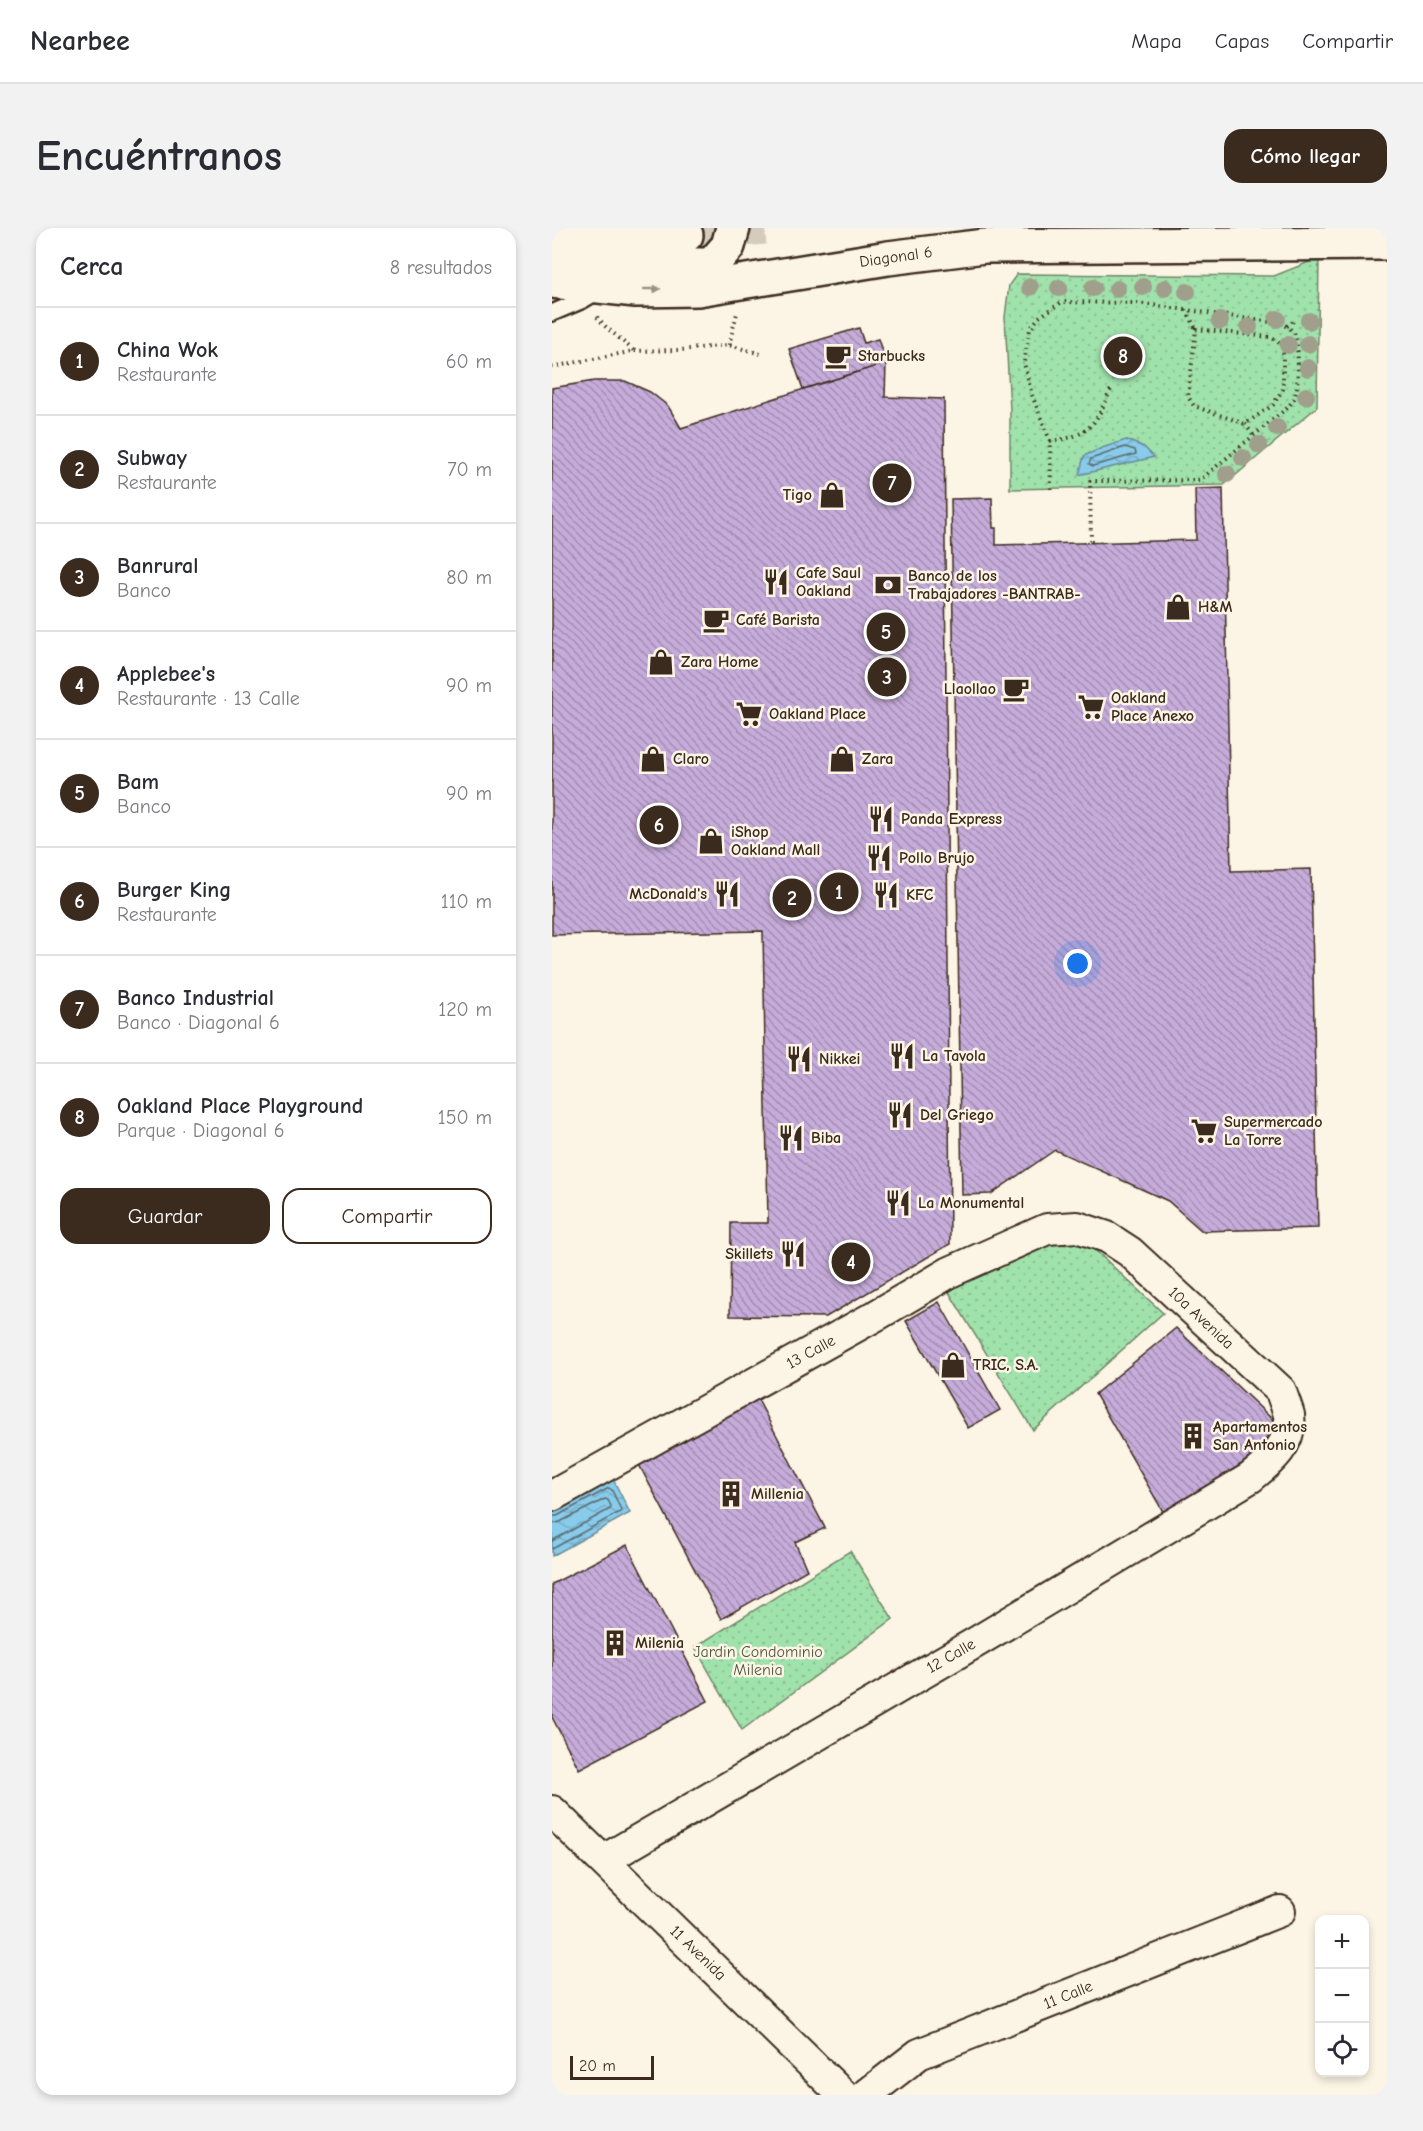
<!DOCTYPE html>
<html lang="es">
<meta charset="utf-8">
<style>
:root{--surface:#fff;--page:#f2f2f3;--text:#2b2b33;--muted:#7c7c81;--line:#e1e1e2;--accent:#3b2a1e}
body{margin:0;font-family:"Comic Neue",sans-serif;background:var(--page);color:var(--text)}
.controls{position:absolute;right:18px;bottom:18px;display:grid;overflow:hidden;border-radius:12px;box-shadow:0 3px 9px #0003}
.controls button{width:54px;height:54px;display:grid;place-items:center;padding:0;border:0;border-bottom:2px solid var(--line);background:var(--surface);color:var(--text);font:30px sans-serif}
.scale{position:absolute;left:18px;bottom:15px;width:84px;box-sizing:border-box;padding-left:6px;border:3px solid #3b2a1e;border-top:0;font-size:16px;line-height:21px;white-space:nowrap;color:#3b2a1e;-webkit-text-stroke:4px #fcf5e5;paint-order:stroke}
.you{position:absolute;left:526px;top:736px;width:21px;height:21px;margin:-15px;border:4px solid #fff;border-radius:50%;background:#1a73e8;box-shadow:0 0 0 9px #1a73e833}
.badge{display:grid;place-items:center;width:39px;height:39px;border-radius:50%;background:var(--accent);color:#fff;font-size:20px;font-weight:700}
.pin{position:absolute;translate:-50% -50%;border:3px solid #fff;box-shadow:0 2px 6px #0006}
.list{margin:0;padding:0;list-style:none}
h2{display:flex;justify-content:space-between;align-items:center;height:78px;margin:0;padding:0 24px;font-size:26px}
h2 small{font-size:20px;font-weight:400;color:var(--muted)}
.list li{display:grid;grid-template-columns:39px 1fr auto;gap:18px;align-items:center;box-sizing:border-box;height:108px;padding:0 24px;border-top:2px solid var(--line)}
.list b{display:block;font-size:22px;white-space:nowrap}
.list p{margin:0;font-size:20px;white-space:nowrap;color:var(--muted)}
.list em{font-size:20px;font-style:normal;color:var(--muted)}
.actions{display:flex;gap:12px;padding:18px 24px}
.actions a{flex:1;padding:14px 0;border:2px solid var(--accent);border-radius:18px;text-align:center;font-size:21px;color:var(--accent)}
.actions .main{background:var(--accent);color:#fff}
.icon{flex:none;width:33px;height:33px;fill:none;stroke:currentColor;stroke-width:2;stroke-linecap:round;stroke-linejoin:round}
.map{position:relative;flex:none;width:835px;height:1867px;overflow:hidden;border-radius:18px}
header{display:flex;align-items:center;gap:36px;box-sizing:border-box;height:84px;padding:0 30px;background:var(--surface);border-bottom:2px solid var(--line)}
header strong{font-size:28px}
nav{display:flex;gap:33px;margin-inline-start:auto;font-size:21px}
.intro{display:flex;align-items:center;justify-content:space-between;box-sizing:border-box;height:144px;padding:0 36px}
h1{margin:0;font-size:42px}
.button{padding:15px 27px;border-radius:18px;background:var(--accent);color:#fff;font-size:21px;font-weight:700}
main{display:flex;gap:36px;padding:0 36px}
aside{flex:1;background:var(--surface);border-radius:18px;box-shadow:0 3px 9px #0003}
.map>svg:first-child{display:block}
.grass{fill:url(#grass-dots);stroke:#6e8665;stroke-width:1.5}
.water{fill:url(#water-waves);stroke:#698b98;stroke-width:1.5}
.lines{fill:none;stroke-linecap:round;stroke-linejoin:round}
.shore{stroke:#5a6a70;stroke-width:1.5}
.building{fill:url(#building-back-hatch);stroke:#3b2a1e;stroke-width:1.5}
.secondary-tunnel{stroke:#d5ccbd;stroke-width:33;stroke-dasharray:33 16;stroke-linecap:butt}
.lane-casing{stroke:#3b2a1e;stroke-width:20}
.street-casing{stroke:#3b2a1e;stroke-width:34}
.secondary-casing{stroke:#3b2a1e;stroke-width:38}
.path{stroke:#3b2a1e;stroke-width:4;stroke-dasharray:1.5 4.5;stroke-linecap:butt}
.lane{stroke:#fcf5e5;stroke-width:15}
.street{stroke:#fcf5e5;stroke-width:30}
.secondary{stroke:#fcf5e5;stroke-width:33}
.tree{fill:#a09f8b}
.oneway{fill:#9c9082}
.labels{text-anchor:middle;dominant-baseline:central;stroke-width:5;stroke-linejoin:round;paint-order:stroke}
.street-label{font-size:16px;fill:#3b2a1e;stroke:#fcf5e5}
.poi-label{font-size:16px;font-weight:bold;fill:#3b2a1e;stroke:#fcf5e5;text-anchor:start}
.park-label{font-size:16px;fill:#545842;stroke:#fcf5e5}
</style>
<header>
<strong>Nearbee</strong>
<nav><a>Mapa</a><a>Capas</a><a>Compartir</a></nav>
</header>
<div class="intro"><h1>Encuéntranos</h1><a class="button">Cómo llegar</a></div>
<main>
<aside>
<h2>Cerca<small>8 resultados</small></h2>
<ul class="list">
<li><span class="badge">1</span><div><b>China Wok</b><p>Restaurante</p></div><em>60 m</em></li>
<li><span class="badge">2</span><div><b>Subway</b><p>Restaurante</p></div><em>70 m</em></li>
<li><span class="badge">3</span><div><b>Banrural</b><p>Banco</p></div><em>80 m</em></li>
<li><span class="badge">4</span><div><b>Applebee's</b><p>Restaurante · 13 Calle</p></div><em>90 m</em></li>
<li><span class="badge">5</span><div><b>Bam</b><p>Banco</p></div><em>90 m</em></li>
<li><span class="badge">6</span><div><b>Burger King</b><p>Restaurante</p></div><em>110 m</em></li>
<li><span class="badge">7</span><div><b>Banco Industrial</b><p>Banco · Diagonal 6</p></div><em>120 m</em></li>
<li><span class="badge">8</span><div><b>Oakland Place Playground</b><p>Parque · Diagonal 6</p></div><em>150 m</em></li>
</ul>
<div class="actions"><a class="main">Guardar</a><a>Compartir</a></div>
</aside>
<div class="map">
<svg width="835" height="1867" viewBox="0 0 835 1867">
<defs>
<pattern id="grass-dots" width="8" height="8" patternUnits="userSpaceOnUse" patternTransform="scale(1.5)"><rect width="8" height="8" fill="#a0e2ac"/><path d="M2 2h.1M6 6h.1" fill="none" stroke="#8bc294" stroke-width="1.8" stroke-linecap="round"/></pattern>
<pattern id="water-waves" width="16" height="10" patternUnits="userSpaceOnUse" patternTransform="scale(1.5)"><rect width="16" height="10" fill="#88cbea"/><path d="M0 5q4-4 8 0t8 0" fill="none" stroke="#76aec8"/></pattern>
<pattern id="building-back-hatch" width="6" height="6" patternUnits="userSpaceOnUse" patternTransform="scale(1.5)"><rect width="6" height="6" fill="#c6acda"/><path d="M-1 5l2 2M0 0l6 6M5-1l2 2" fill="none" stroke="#a28cb0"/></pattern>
</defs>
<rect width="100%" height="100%" fill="#fcf5e5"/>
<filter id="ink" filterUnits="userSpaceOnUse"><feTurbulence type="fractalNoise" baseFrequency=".0167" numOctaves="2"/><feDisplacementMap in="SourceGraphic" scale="12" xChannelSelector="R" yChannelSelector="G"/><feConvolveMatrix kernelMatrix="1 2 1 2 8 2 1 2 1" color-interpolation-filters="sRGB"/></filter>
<g filter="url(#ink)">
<!-- grass -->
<path class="grass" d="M767,30L765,179L672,257L458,261V182L453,89L457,57L465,46L722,48Z
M495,1006L542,1021L611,1085L481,1202L389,1051Z
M298,1323L341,1391L190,1502L143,1419Z"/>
<!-- water -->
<path class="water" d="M574,212L592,219L602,229L527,247L532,228L550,220Z
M61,1251L78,1285L0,1328V1283Z"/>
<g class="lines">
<!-- shore -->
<path class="shore" d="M573,219L583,222L584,226L541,238L537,236L539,231Z
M0,1288H5L57,1260L60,1262L69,1282L68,1284L0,1321
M0,1296L8,1294L53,1271L56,1272L59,1278L58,1281L0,1313"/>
</g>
<!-- building -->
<path class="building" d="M307,100L312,115L326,111L334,135L251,161L237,121Z
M334,135L333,169L392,171L398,1016L274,1089L178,1088L179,995H216L211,703L0,707V160L42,153H73L98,164L116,178L129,200Z
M671,260L679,643L759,641L766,1000L650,1003L616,973L503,922L439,966L410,967L399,271L440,270L441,300H444V317L644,312L643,261Z
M387,1074L448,1182L416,1200L354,1093Z
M624,1100L722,1193L709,1223L613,1287L543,1166Z
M204,1168L273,1300L243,1314L255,1342L169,1391L84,1231Z
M75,1317L156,1473L27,1541L0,1489V1356Z"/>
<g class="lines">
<!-- secondary-tunnel -->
<path class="secondary-tunnel" d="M134,7L213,0"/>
<!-- lane casing -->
<g class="lane-casing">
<path id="lane" d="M0,85L31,72L46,63"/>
</g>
<!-- street casing -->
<g class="street-casing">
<path id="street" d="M0,1268L325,1087L398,1044L495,1001L525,999L555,1009L578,1024L729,1163C731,1171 735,1179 737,1187C741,1216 718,1234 698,1250L426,1413L52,1632
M0,1583L291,1867
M314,1867L367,1826L728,1683"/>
</g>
<!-- secondary casing -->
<g class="secondary-casing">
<path id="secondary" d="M0,4L97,8L134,7
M0,30L114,37H156L163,33L176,18L181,0
M0,53L84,62L146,61L336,30L433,18L835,15"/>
</g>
<!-- path -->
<path class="path" d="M634,82L644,101
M45,89L54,99L82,123
M735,98L740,95L742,90
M644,101L718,109C725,113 729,115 731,123V161L721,177L693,196L642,178L636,169Z
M177,117L185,85
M0,139L82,123L129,122L177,117L209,126
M693,196L702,208
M498,213C538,209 544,195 559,161
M499,261L498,213L480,167L472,135L478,101L487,89L510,74L585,75L726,95C732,97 737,99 742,105C747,113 747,158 743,168C742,172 738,176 735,180L648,252L538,253L539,314"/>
<!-- lane -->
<use href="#lane" class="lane"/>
<!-- street -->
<use href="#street" class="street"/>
<!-- secondary -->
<use href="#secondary" class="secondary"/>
</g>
<!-- trees -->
<g class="tree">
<circle cx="478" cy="59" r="9"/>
<circle cx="591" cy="59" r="9"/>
<circle cx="507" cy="60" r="9"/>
<circle cx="541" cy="60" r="9"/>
<circle cx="613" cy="60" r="9"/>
<circle cx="565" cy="61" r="9"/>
<circle cx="635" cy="64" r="9"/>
<circle cx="725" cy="91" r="9"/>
<circle cx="668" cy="93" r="9"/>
<circle cx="757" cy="93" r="9"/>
<circle cx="697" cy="99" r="9"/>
<circle cx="756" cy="116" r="9"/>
<circle cx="736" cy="117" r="9"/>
<circle cx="756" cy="140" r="9"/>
<circle cx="754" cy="168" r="9"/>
<circle cx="725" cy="200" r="9"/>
<circle cx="707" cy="217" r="9"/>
<circle cx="691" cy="230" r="9"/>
<circle cx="675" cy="246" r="9"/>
</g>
<!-- one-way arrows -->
<defs><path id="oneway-solid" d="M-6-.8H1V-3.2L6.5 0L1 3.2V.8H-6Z" transform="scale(1.5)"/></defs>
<use class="oneway" href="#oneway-solid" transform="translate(100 61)"/>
</g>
<!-- icons -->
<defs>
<g id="cafe-bare" transform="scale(2.07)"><path d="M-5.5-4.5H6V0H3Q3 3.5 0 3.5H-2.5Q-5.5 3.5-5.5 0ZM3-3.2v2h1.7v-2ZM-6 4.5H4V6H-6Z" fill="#3b2a1e" stroke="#fcf5e5" stroke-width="2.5" paint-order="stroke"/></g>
<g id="shop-bare" transform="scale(2.07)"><path d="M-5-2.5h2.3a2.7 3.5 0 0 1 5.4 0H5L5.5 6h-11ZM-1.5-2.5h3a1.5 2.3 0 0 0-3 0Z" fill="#3b2a1e" stroke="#fcf5e5" stroke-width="2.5" paint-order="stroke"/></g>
<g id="restaurant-bare" transform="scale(2.07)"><path d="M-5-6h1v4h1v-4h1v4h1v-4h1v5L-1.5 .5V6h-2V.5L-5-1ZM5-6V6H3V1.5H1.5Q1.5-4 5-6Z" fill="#3b2a1e" stroke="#fcf5e5" stroke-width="2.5" paint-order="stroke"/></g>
<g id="bank-bare" transform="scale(2.07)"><path d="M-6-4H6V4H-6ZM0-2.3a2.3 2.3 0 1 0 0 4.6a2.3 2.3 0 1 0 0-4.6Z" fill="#3b2a1e" stroke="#fcf5e5" stroke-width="2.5" paint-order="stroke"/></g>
<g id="supermarket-bare" transform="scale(2.07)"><path d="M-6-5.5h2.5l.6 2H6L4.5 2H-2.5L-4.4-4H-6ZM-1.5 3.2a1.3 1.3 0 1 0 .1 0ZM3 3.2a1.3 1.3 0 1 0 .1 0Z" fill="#3b2a1e" stroke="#fcf5e5" stroke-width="2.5" paint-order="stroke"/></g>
<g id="building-bare" transform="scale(2.07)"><path d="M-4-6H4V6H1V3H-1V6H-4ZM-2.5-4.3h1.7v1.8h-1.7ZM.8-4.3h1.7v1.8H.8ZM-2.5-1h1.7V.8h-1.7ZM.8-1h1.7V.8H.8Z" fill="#3b2a1e" stroke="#fcf5e5" stroke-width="2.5" paint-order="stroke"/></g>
</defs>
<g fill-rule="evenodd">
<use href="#cafe-bare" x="286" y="128"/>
<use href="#shop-bare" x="280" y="267"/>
<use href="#restaurant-bare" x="224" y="354"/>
<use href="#bank-bare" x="336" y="357"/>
<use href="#shop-bare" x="626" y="379"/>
<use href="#cafe-bare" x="164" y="392"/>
<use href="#shop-bare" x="109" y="434"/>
<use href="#cafe-bare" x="464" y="461"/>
<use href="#supermarket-bare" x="539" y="479"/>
<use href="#supermarket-bare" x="197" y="486"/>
<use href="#shop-bare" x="101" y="531"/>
<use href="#shop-bare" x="290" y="531"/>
<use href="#restaurant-bare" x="329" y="591"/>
<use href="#shop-bare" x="159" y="613"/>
<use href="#restaurant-bare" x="327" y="630"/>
<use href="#restaurant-bare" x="175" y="666"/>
<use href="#restaurant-bare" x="334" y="667"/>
<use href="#restaurant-bare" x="350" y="828"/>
<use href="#restaurant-bare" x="247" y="831"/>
<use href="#restaurant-bare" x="348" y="887"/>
<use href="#supermarket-bare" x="652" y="903"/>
<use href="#restaurant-bare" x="239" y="910"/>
<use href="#restaurant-bare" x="346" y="975"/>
<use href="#restaurant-bare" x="241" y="1026"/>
<use href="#shop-bare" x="401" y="1137"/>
<use href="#building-bare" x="641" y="1208"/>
<use href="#building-bare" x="179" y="1266"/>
<use href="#building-bare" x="63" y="1415"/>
</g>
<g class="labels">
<!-- street labels -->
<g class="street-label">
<text transform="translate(344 29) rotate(-8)">Diagonal 6</text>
<text transform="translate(649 1090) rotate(43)">10a Avenida</text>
<text transform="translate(259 1124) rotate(-29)">13 Calle</text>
<text transform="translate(399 1428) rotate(-30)">12 Calle</text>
<text transform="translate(146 1725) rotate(44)">11 Avenida</text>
<text transform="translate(516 1767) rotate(-22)">11 Calle</text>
</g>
<!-- poi labels -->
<g class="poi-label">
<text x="306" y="128">Starbucks</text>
<text x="260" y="267" text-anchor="end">Tigo</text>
<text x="244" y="345">Cafe Saul<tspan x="244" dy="18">Oakland</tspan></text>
<text x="356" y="348">Banco de los<tspan x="356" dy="18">Trabajadores -BANTRAB-</tspan></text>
<text x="646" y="379">H&amp;M</text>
<text x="184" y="392">Café Barista</text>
<text x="129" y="434">Zara Home</text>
<text x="444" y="461" text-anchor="end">Llaollao</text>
<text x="559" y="470">Oakland<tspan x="559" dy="18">Place Anexo</tspan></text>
<text x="217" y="486">Oakland Place</text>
<text x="121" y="531">Claro</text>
<text x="310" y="531">Zara</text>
<text x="349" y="591">Panda Express</text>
<text x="179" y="604">iShop<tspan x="179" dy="18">Oakland Mall</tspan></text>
<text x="347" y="630">Pollo Brujo</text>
<text x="155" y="666" text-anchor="end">McDonald's</text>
<text x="354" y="667">KFC</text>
<text x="370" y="828">La Tavola</text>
<text x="267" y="831">Nikkei</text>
<text x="368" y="887">Del Griego</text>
<text x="672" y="894">Supermercado<tspan x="672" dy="18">La Torre</tspan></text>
<text x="259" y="910">Biba</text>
<text x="366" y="975">La Monumental</text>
<text x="221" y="1026" text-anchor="end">Skillets</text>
<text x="421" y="1137">TRIC, S.A.</text>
<text x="661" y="1199">Apartamentos<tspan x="661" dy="18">San Antonio</tspan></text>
<text x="199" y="1266">Millenia</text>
<text x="83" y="1415">Milenia</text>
</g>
<!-- park labels -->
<g class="park-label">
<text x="206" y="1424">Jardin Condominio<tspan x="206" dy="18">Milenia</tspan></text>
</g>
</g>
</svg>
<div class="controls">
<button>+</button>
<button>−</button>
<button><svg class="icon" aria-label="locate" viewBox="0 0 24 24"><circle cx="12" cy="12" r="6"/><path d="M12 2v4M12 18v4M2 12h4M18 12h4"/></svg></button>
</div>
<div class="scale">20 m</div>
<div class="you"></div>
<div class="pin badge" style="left:287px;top:664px">1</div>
<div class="pin badge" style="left:240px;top:670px">2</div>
<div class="pin badge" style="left:335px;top:449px">3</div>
<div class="pin badge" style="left:299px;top:1034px">4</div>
<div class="pin badge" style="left:334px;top:404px">5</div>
<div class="pin badge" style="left:107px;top:597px">6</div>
<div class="pin badge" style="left:340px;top:255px">7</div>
<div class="pin badge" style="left:571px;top:128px">8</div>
</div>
</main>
